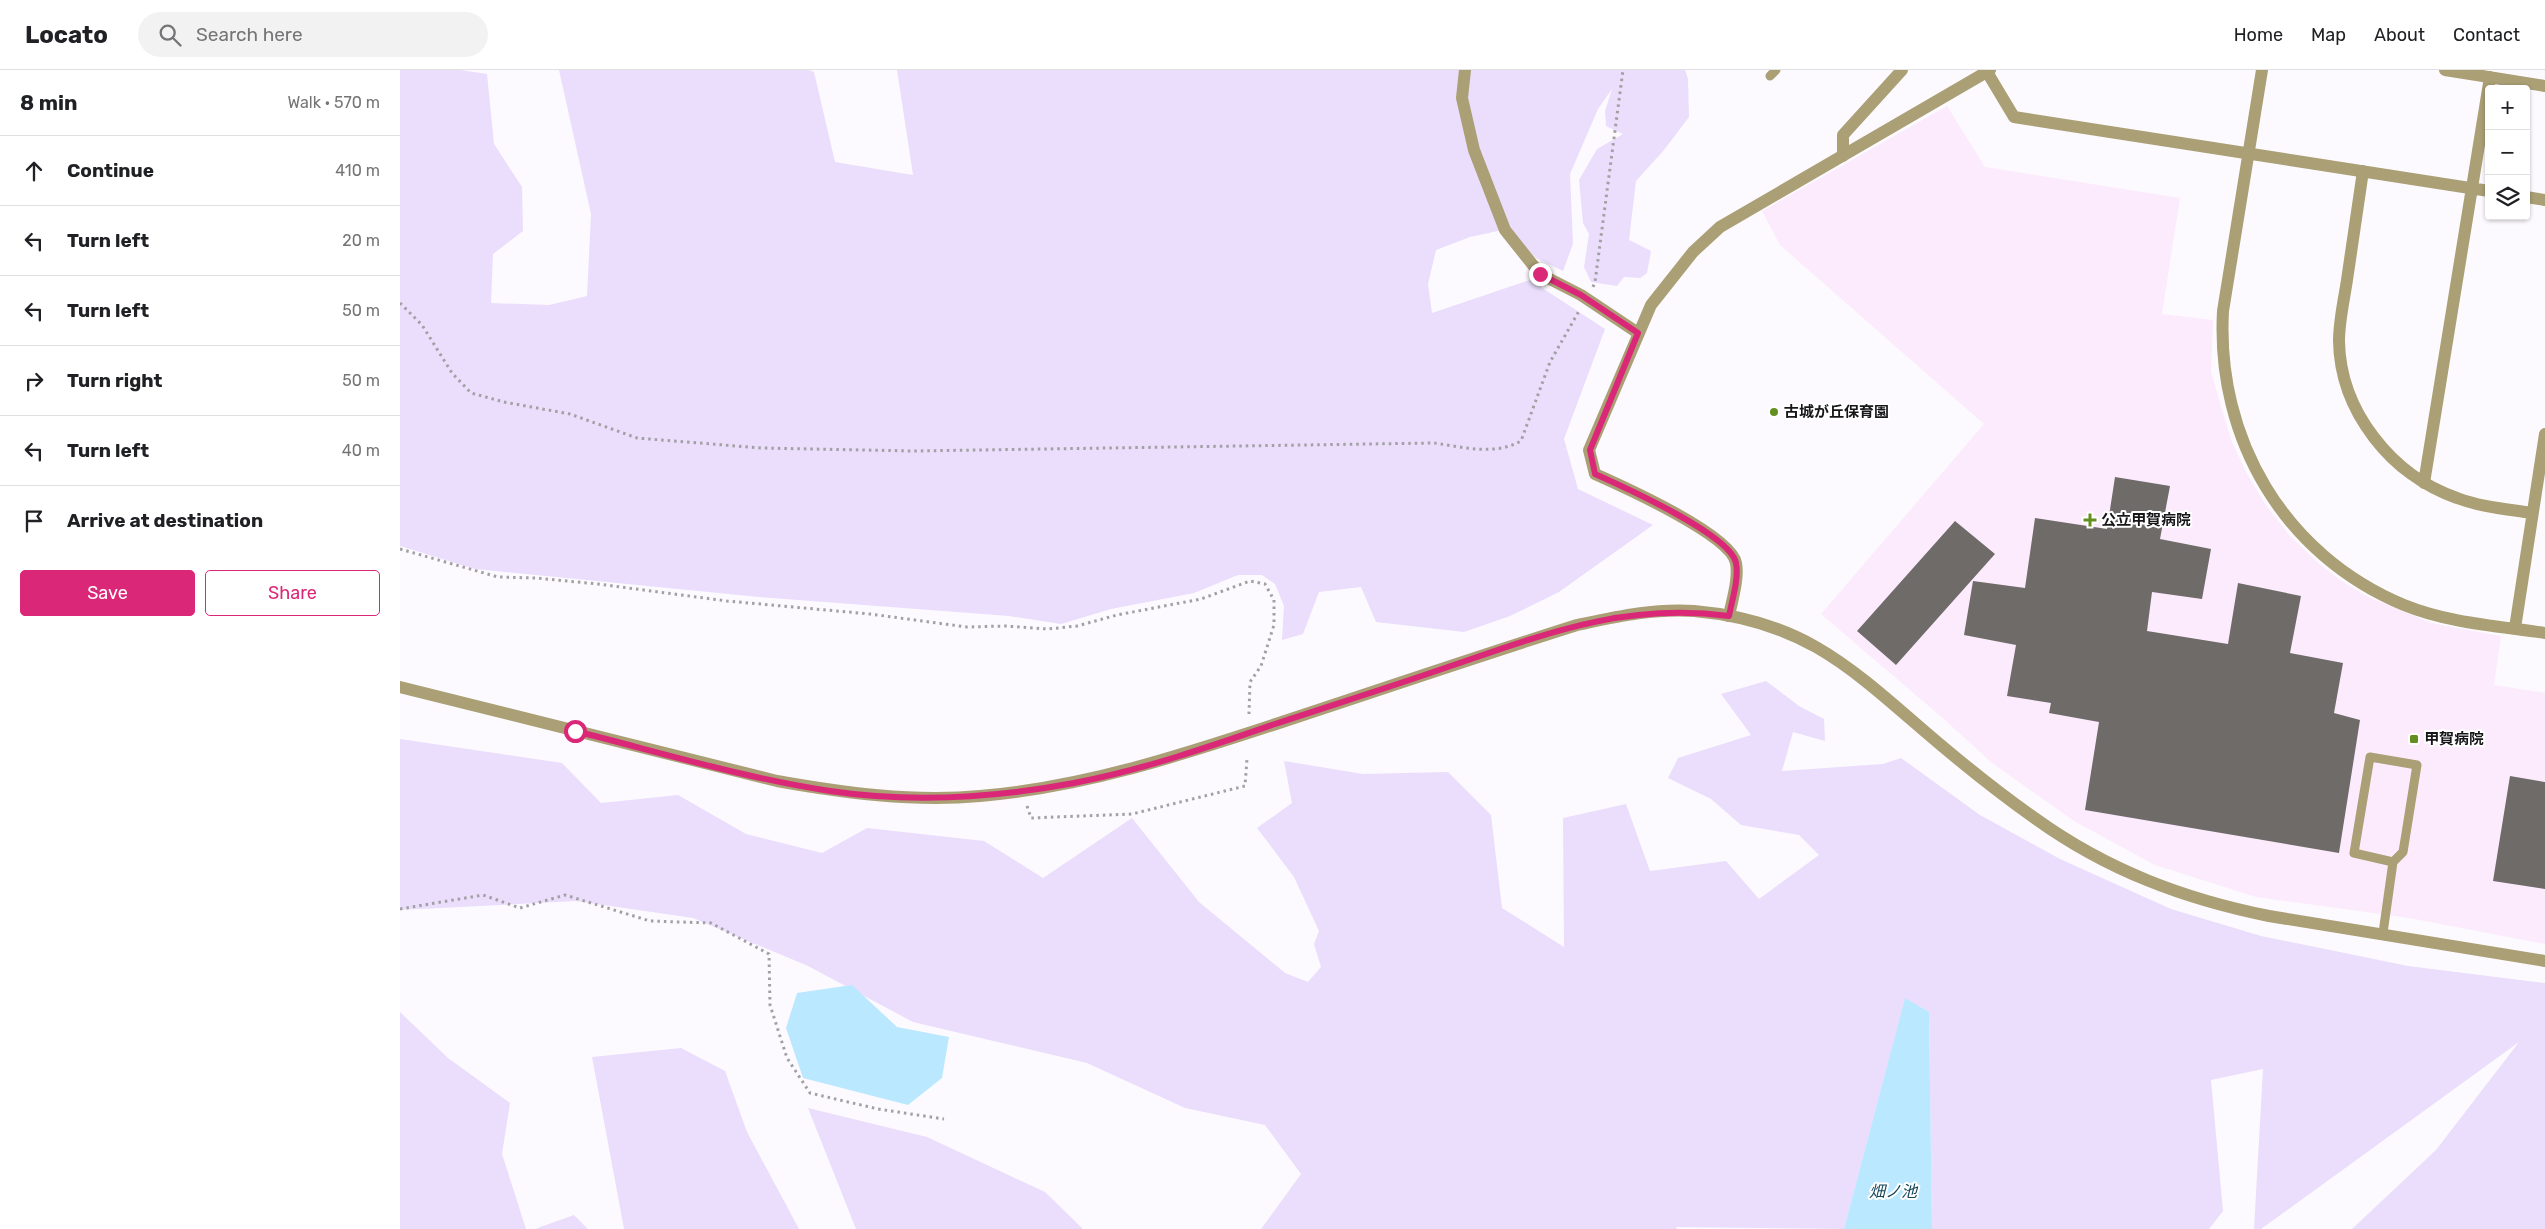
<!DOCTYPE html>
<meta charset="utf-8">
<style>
:root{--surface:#fff;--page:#f2f2f2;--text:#202124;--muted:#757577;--line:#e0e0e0;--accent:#db2777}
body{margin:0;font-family:Rubik,"Noto Sans JP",sans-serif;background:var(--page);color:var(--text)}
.controls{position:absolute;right:15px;top:15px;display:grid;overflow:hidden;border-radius:5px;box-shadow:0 1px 4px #0004}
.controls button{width:45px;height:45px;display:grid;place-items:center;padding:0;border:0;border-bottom:1px solid var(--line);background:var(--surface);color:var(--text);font:25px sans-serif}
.stop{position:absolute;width:15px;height:15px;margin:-11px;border:4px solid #db2777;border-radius:50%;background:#fff}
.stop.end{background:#db2777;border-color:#fff;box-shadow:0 1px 5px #0008}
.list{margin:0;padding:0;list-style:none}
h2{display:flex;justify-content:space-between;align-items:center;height:65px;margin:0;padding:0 20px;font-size:21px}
h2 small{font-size:16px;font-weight:400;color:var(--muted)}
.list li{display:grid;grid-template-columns:32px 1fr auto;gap:15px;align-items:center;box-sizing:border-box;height:70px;padding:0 20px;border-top:1px solid var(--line)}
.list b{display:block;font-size:19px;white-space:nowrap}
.list em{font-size:16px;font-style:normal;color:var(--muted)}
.actions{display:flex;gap:10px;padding:15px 20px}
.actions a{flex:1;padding:11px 0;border:1px solid var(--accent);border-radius:5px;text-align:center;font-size:18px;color:var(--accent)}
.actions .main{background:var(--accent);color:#fff}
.icon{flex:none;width:28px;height:28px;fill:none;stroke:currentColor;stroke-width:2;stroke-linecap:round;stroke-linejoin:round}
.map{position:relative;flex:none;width:2145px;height:1159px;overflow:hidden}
header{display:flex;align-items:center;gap:30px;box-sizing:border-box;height:70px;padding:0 25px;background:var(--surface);border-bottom:1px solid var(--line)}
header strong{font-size:24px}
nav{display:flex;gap:28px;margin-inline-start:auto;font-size:18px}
.search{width:350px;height:45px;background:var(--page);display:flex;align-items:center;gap:12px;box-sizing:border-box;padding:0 18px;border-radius:28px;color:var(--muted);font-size:19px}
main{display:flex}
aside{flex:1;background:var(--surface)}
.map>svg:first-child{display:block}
.medical{fill:#fcebfd}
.green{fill:#eadefc}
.water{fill:#bae8ff}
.building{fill:#6e6b69}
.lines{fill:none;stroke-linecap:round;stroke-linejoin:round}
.path{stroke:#a2a0a3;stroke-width:3;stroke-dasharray:2.5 4;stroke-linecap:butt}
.service{stroke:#aa9f75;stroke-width:9}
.minor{stroke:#aa9f75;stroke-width:12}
.tertiary{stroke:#aa9f75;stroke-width:12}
.route{stroke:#db2777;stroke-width:6}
.poi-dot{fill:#638f21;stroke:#fff;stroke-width:2}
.labels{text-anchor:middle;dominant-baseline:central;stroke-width:4;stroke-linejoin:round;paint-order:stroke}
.poi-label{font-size:15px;font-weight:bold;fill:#171618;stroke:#fff;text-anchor:start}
.water-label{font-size:16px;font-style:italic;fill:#154559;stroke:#fff}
</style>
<header>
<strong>Locato</strong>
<div class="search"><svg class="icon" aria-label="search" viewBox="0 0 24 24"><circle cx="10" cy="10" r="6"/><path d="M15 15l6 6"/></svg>Search here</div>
<nav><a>Home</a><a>Map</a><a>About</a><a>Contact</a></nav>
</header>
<main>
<aside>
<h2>8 min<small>Walk · 570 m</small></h2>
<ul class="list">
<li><svg class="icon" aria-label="ahead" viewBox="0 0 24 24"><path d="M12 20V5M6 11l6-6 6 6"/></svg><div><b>Continue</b></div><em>410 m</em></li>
<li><svg class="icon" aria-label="left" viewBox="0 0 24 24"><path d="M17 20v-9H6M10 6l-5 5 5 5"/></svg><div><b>Turn left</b></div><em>20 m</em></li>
<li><svg class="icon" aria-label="left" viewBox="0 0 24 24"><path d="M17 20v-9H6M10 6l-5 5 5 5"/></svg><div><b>Turn left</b></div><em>50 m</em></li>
<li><svg class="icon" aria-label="right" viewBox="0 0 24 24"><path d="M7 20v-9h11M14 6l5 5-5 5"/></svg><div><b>Turn right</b></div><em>50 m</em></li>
<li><svg class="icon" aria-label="left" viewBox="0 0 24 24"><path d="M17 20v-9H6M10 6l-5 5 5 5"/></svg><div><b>Turn left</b></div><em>40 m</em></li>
<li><svg class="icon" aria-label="arrive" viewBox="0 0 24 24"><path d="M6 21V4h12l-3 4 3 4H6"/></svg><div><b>Arrive at destination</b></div></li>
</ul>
<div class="actions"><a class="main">Save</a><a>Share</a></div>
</aside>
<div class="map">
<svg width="2145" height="1159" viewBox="0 0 2145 1159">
<rect width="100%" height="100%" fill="#fcfafe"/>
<!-- medical -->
<path class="medical" d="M1547,36L1585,97L1780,128L1762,244L1813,250L1811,302L1831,370L1846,402L1865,434L1890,466L1917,492L1940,510L1966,526L2031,553L2101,566L2094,615L2145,623V874L2009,848L1856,827L1755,795L1674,751L1592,693L1545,650L1421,544L1584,354L1380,175L1362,141Z"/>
<!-- green -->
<path class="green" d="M0,0H60L87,4L94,74L122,117L123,161L93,184L91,233L149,235L187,226L191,144L159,0H409L414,2L435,92L513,105L497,0H1285L1288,9L1289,47L1264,80L1236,111L1229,170L1251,181L1247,203L1240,208L1224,207L1217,216L1191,212L1184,197L1189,164L1183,153L1179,110L1197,79L1223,64L1206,56L1205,41L1212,19L1198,39L1170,104L1173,174L1163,201L1136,188L1107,159L1070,167L1036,180L1028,214L1032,243L1130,210L1205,259L1164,369L1178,419L1253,455L1159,522L1110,546L1064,562L976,552L961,517L919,522L903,564L882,570L884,536L875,514L862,505H838L794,523L711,539L661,554L609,546L359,527L75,499L0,476Z
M1366,611L1399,636L1424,649L1425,671L1393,662L1382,701L1483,694L1501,688L1580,745L1660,789L1771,839L1861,866L2008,896L2145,913V1159H1952L2036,1080L2119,972L1861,1159H1854L1863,999L1811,1010L1823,1141L1809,1159H1532L1529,942L1505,929L1444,1159L1276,1157L1277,1159H861L901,1104L865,1055L785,1038L687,993L513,952L408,896L293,848L176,831L0,840V669L162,693L201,733L278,725L346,764L422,783L467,758L584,771L643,808L732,748L799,832L885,903L908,912L921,897L914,874L919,861L894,807L857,758L892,733L884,691L963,704L1048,702L1091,745L1102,838L1164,877L1163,748L1226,734L1250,801L1326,791L1359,829L1419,785L1399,765L1341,755L1311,729L1268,708L1278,688L1351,665L1321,624Z
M0,942L48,988L110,1033L102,1084L126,1159H0Z
M281,978L325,1001L347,1062L399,1159H224L192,987Z
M408,1038L527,1067L645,1122L683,1159H456Z
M174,1145L188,1159H135Z"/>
<!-- water -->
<path class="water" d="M452,915L497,957L549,967L542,1008L508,1035L403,1008L386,958L397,923Z
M1505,928L1529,942L1532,1159H1444Z"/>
<!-- building -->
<path class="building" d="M1715,407L1770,416L1760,469L1811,479L1802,529L1752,522L1747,561L1828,574L1838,513L1901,526L1890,583L1943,593L1934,643L1960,650L1939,783L1685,740L1699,652L1649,643L1651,633L1607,626L1616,575L1564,565L1573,511L1625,518L1635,448L1707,459Z
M1555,451L1595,484L1496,595L1457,561Z
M2110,706L2145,712V819L2093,811Z"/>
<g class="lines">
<!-- path -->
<path class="path" d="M1193,217L1195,212L1223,0
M0,233L22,255L52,303L71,323L104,332L170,344L237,368L361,378L514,381L1034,373C1063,377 1094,386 1121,371L1150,292L1179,241
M0,479L98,507L136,508L198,514L327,531L470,544L567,557L605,556L648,559L677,556L717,545L801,529L850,511L865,514L874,530V555L861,596L850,612L849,644
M627,736L631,748L732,744L845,716L847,689
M0,839L83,825L120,838L165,825L250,851L311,853L369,884L370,935L387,988L410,1023L478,1039L544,1049"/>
<!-- service -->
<path class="service" d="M1370,6L1376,0
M1983,863L1993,792L2003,782L2017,695L1970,687L1954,783L1993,792"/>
<!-- minor -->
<path class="minor" d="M1065,0L1062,28L1074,80L1105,160L1140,204L1181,225L1238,263
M1862,0L1823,241C1816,369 1884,485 2004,535C2048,553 2098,556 2145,563
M2045,0L2145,16
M1587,2L1614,47L2089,121
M1443,86V65L1502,0
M1963,101C1958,137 1952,174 1947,210C1944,230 1939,251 1939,271C1940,341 1992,406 2057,428C2081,437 2107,439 2132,443
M2126,127L2145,130
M2024,413L2090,7
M1329,546C1332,530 1339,509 1336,493C1331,465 1222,416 1195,404L1189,380L1251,235L1293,182L1320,157L1590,0
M2115,558L2145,364"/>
<!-- tertiary -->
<path class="tertiary" d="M0,617L377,711C444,723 512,732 580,726C686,717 785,684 885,651C982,619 1079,586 1177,555C1215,547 1254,538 1294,541C1399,550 1446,593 1522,659C1558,690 1596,721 1636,749C1707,800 1784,829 1869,846L2145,891"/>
</g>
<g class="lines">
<!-- route -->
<path class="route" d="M175,661C259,682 344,708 430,721C511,733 594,728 674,713C742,700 809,677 875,654C929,636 984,619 1039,600C1140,566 1220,532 1329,546C1332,530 1339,509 1336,493C1331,465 1222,416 1195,404L1190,380L1238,263L1181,225L1140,204"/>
</g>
<!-- markers -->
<g class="poi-dot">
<circle cx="1374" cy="342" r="5"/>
<path d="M1687.5 442.5h5v5h5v5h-5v5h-5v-5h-5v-5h5z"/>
<rect x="2009" y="664" width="10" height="10" rx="2.5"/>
</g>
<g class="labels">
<!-- poi labels -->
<g class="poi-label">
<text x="1384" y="342">古城が丘保育園</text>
<text x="1701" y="450">公立甲賀病院</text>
<text x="2024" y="669">甲賀病院</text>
</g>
<!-- water labels -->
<g class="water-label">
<text x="1493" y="1121">畑ノ池</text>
</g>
</g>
</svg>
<div class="controls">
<button>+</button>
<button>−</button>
<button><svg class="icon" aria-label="layers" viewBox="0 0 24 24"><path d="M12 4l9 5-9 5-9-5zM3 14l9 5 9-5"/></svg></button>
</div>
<div class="stop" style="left:175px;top:661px"></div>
<div class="stop end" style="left:1140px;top:204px"></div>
</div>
</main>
